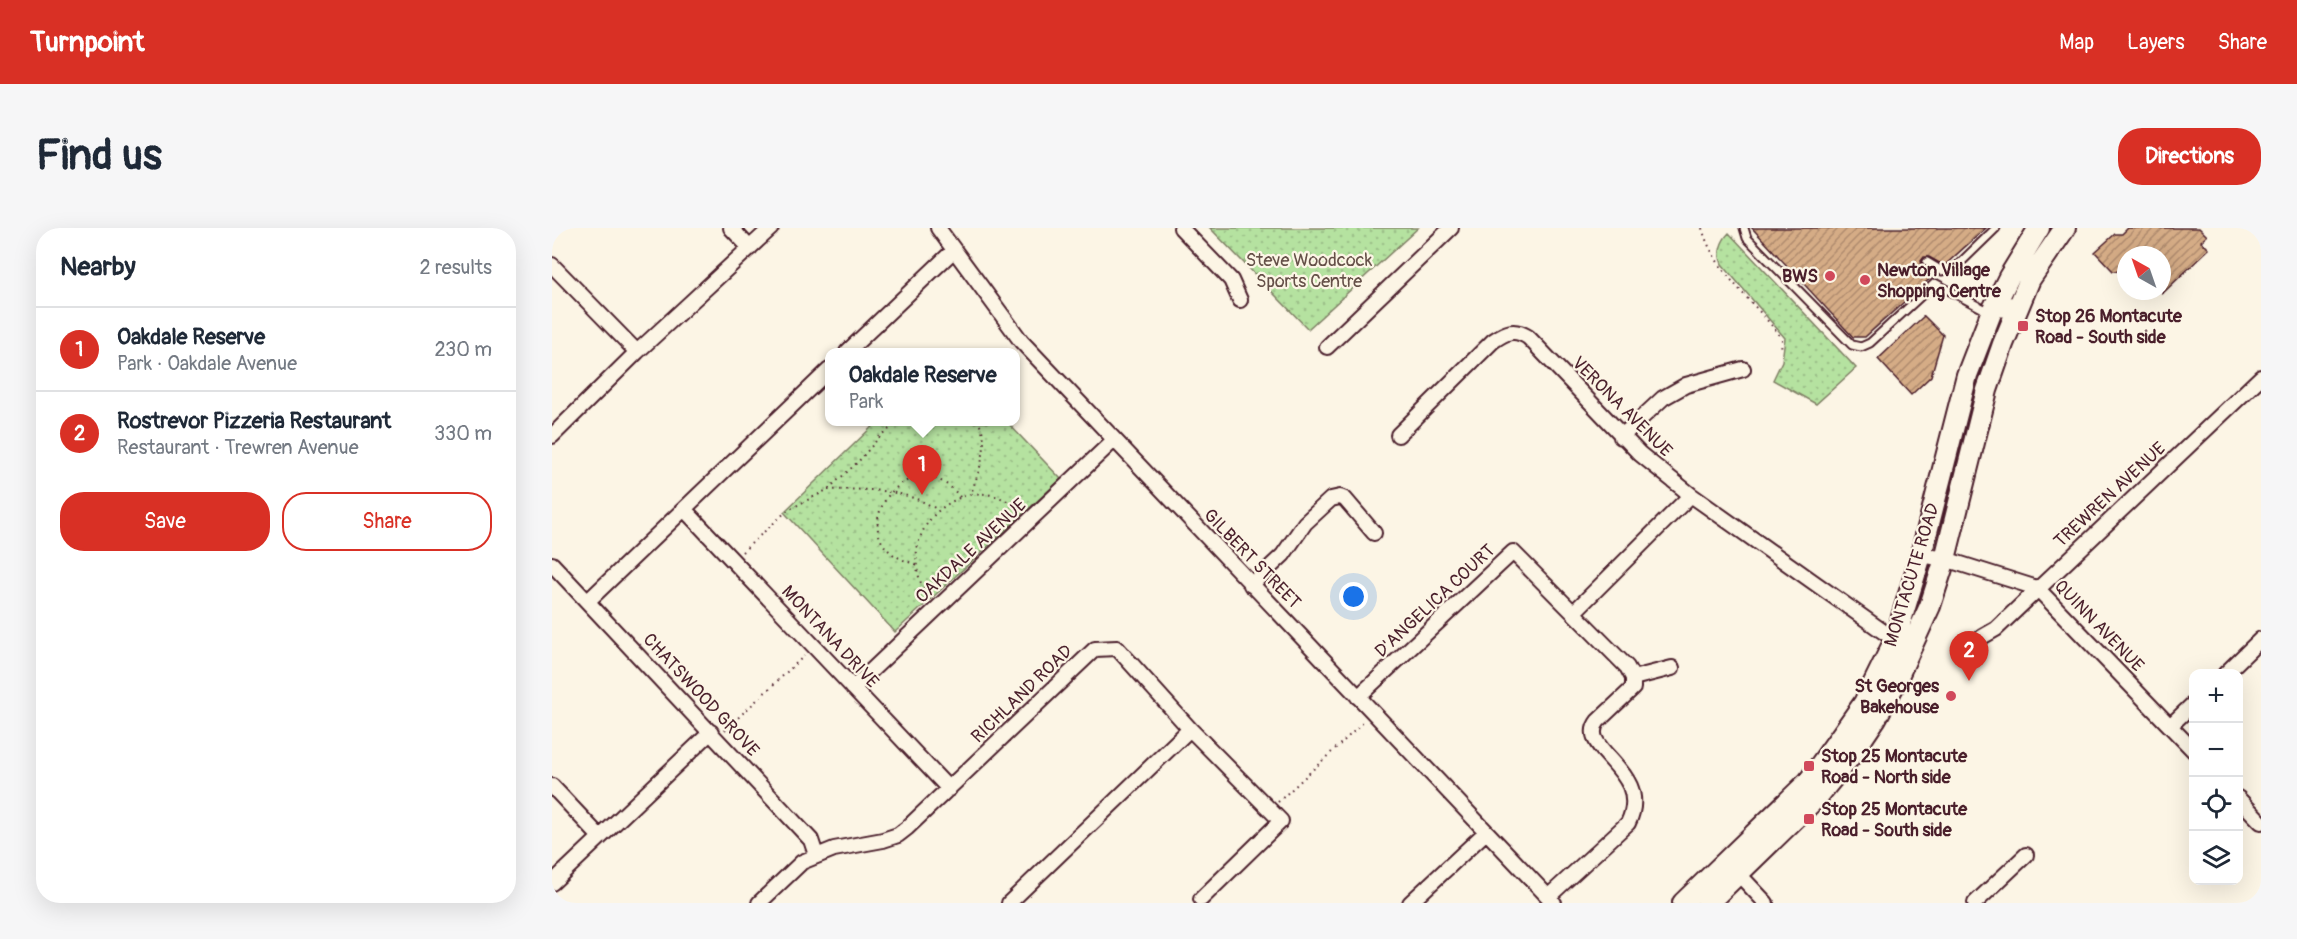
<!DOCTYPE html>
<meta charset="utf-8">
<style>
:root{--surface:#fff;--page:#f6f6f7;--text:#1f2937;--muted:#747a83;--line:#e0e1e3;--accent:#d93025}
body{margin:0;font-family:Pangolin,sans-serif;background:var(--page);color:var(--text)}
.controls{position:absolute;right:18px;bottom:18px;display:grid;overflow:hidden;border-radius:12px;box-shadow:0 6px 24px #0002}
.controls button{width:54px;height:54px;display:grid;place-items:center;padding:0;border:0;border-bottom:2px solid var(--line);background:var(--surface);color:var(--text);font:30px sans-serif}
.compass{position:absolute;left:1565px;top:18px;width:54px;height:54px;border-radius:50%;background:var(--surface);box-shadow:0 6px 24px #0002;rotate:320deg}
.you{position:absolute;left:802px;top:369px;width:21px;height:21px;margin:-15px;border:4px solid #fff;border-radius:50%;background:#1a73e8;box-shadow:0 0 0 9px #1a73e833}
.badge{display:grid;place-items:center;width:39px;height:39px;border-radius:50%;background:var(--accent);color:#fff;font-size:20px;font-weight:700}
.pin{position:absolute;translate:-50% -50px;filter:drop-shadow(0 2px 3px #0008)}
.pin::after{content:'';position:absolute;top:32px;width:21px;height:18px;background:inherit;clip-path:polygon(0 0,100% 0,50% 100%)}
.popup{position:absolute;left:273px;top:120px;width:195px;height:78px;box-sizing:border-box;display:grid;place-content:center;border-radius:12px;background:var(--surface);filter:drop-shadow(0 2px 4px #0005);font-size:20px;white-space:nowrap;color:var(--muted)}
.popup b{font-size:22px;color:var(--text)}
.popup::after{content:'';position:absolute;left:50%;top:100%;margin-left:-12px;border:12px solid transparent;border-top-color:var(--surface)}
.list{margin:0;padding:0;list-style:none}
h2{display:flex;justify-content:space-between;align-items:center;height:78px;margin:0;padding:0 24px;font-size:26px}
h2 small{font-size:20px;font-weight:400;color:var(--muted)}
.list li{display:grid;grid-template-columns:39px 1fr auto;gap:18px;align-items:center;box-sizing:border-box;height:84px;padding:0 24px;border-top:2px solid var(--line)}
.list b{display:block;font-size:22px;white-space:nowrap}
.list p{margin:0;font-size:20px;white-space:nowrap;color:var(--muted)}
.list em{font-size:20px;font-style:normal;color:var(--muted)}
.actions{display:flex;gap:12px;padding:18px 24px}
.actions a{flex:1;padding:14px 0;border:2px solid var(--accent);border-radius:24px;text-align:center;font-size:21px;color:var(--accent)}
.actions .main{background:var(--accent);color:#fff}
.icon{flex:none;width:33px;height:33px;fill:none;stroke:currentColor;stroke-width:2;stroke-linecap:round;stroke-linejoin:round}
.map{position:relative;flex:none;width:1709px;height:675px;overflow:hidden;border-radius:24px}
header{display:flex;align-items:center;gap:36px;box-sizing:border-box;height:84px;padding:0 30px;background:var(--accent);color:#fff}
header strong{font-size:28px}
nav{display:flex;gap:33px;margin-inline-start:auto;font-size:21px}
.intro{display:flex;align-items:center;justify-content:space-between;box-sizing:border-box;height:144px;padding:0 36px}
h1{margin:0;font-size:42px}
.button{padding:15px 27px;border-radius:24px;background:var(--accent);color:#fff;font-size:21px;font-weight:700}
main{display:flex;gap:36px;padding:0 36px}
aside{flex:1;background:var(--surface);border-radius:24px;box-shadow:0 6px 24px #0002}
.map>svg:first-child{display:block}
.park{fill:url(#park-dots);stroke:#808066;stroke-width:1.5}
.building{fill:url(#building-hatch);stroke:#4a1f2b;stroke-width:1.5}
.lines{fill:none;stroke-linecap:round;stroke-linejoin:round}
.service-casing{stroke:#4a1f2b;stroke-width:11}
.minor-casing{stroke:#4a1f2b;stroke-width:18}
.secondary-casing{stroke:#4a1f2b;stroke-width:24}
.path{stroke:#4a1f2b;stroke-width:2;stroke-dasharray:1.5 4.5;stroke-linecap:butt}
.service{stroke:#fcf5e5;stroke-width:7}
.minor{stroke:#fcf5e5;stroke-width:14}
.secondary{stroke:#fcf5e5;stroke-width:20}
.poi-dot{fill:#d1495b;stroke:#fcf5e5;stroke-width:2}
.labels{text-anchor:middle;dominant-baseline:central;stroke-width:4.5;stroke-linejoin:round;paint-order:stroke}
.park-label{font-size:18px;fill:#655048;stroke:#fcf5e5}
.poi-label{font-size:18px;font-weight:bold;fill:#4a1f2b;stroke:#fcf5e5;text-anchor:start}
.street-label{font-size:18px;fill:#4a1f2b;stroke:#fcf5e5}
</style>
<header>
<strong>Turnpoint</strong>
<nav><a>Map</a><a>Layers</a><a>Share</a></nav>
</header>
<div class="intro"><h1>Find us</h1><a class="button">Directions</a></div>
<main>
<aside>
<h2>Nearby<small>2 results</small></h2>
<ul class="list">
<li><span class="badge">1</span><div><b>Oakdale Reserve</b><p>Park · Oakdale Avenue</p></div><em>230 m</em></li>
<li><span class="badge">2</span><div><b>Rostrevor Pizzeria Restaurant</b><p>Restaurant · Trewren Avenue</p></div><em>330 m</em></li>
</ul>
<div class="actions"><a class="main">Save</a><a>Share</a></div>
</aside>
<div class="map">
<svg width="1709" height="675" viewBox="0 0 1709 675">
<defs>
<pattern id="park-dots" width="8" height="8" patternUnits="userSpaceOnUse" patternTransform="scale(1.5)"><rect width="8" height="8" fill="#b5e2a0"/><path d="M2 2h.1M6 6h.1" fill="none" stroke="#9dc18a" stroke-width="1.8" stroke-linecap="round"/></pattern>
<pattern id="building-hatch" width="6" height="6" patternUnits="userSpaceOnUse" patternTransform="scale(1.5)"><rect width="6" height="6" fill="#d5ac86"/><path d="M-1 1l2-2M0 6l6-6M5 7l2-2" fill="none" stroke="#af8b6e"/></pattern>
</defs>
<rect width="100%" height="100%" fill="#fcf5e5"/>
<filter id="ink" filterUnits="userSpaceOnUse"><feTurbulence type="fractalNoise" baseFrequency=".0167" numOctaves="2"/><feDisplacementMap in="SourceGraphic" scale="12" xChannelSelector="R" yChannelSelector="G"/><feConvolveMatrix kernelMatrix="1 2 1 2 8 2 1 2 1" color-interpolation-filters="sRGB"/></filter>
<g filter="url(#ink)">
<!-- park -->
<path class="park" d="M658,0H866L756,101Z
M1177,5L1304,140L1264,176L1221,152L1230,133L1233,110L1170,36C1165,25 1169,13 1177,5Z
M325,194H455L509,251L343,404L232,284Z"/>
<!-- building -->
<path class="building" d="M1200,0H1434L1394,36L1391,37L1377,29H1372L1369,33L1370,37L1383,46L1313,109H1301Z
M1576,0H1647L1655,8L1649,13L1657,21L1610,66V27H1574V44L1561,43L1543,24L1563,6H1570Z
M1372,88L1391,107L1379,148L1359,167L1326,131Z"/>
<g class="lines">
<!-- service casing -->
<g class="service-casing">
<path id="service" d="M1192,0L1195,10L1300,117L1309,119L1318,115L1383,55L1439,85H1452L1459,73
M1375,34L1390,43L1404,39L1444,0"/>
</g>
<!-- minor casing -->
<g class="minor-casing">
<path id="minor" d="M179,0L198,20
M386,0L469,113L1002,675
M629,0L679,52L688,72
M0,37L85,124
M775,119L899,0
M295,124L402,22
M846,207L941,113C954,104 962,100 976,109L1088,226L1139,267L1343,412
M0,208L85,124L219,0
M1069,209L1111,170L1134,157L1191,141
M132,281L397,561
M1369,327L1393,331L1485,360L1642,523
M0,336L259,612L264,627
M699,357L731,327L753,295L779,271L788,269L793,271L822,305
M36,373L277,142
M1022,384L1139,267
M1430,409L1444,401L1709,149
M1673,446L1709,411
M1081,450L1120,440
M301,460L562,212
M806,469L961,324L1075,439L1081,450V460L1046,493C1023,522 1102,542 1076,595L996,669
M1618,498L1642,475
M0,558L48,609
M1686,570L1709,594
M1182,641L1214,675
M0,655L159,504
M207,675L250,634L282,621L331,612L346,607L355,600L543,421L565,420L638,501L729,593L649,671
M457,675L638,501
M858,675L934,604
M1423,675L1474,627"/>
</g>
<!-- secondary casing -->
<g class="secondary-casing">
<path id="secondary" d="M1131,675L1257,553L1312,475L1343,412L1369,327L1415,147L1439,85L1457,49L1487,0
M1156,675L1266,568L1297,530L1324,490L1340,461L1378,378L1393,331L1435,162L1451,116L1478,51L1513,0"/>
</g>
<!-- path -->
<path class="path" d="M1150,0C1163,46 1203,73 1230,111L1229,122
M276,262C315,261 352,260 386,282
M419,266C439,264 453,270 469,282
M190,324L236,282L275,262L306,234L330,206L348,194
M364,336C278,316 356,204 408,269
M377,371C349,327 370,279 419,266C426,244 440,215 426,194
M173,502L252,428
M726,574L812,494"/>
<!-- service -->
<use href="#service" class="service"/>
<!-- minor -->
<use href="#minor" class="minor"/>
<!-- secondary -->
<use href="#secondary" class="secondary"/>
</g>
</g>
<!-- markers -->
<g class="poi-dot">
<circle cx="1278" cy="48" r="6"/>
<circle cx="1313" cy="52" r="6"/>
<rect x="1465" y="92" width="12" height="12" rx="3"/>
<circle cx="1399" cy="468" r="6"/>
<rect x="1251" y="532" width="12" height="12" rx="3"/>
<rect x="1251" y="585" width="12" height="12" rx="3"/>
</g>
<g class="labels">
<!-- park labels -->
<g class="park-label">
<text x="757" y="32">Steve Woodcock<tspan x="757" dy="21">Sports Centre</tspan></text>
</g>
<!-- poi labels -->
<g class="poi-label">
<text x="1325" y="42">Newton Village<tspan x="1325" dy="21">Shopping Centre</tspan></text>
<text x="1266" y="48" text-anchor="end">BWS</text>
<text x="1483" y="88">Stop 26 Montacute<tspan x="1483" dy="21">Road - South side</tspan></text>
<text x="1387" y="458" text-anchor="end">St Georges<tspan x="1387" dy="21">Bakehouse</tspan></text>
<text x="1269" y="528">Stop 25 Montacute<tspan x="1269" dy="21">Road - North side</tspan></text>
<text x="1269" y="581">Stop 25 Montacute<tspan x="1269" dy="21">Road - South side</tspan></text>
</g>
<!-- street labels -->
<g class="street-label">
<text transform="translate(1070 179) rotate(45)">VERONA AVENUE</text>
<text transform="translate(1558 267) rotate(-43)">TREWREN AVENUE</text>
<text transform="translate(419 323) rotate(-43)">OAKDALE AVENUE</text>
<text transform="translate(700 331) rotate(46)">GILBERT STREET</text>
<text transform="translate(1360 347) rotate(-73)">MONTACUTE ROAD</text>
<text transform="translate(883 373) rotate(-43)">D'ANGELICA COURT</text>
<text transform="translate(1547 398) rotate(46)">QUINN AVENUE</text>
<text transform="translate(278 409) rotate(47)">MONTANA DRIVE</text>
<text transform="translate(470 466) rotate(-44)">RICHLAND ROAD</text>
<text transform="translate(149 467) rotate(47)">CHATSWOOD GROVE</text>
</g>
</g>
</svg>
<div class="controls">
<button>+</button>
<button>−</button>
<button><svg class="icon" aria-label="locate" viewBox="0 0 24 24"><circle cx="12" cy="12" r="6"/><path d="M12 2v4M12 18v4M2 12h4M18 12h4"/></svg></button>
<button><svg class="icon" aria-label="layers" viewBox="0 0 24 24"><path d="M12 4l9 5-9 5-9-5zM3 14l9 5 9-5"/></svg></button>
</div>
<svg class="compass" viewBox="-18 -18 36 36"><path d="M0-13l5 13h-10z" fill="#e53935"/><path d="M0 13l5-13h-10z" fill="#747a83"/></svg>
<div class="you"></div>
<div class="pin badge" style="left:370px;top:267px">1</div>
<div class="popup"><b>Oakdale Reserve</b>Park</div>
<div class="pin badge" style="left:1417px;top:453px">2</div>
</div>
</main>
